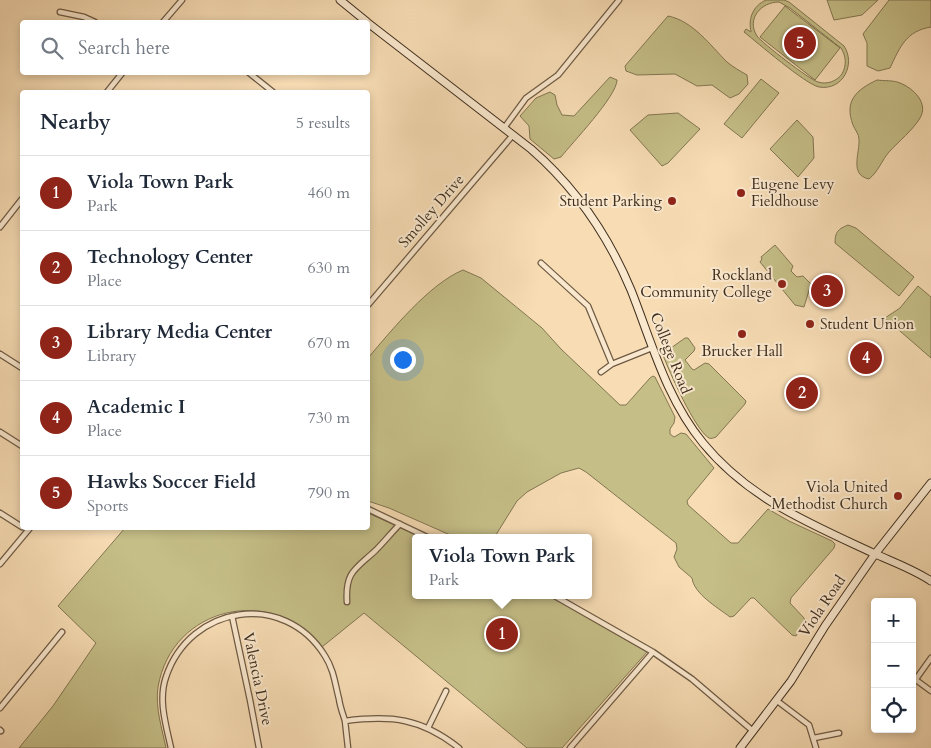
<!DOCTYPE html>
<meta charset="utf-8">
<style>
:root{--surface:#fff;--page:#f6f6f7;--text:#1f2937;--muted:#747a83;--line:#e0e1e3;--accent:#8f2418}
body{margin:0;font-family:Cardo,serif;background:var(--page);color:var(--text)}
.controls{position:absolute;right:15px;bottom:15px;display:grid;overflow:hidden;border-radius:5px;box-shadow:0 2px 8px #0003}
.controls button{width:45px;height:45px;display:grid;place-items:center;padding:0;border:0;border-bottom:1px solid var(--line);background:var(--surface);color:var(--text);font:25px sans-serif}
.you{position:absolute;left:402px;top:359px;width:18px;height:18px;margin:-12px;border:4px solid #fff;border-radius:50%;background:#1a73e8;box-shadow:0 0 0 8px #1a73e833}
.badge{display:grid;place-items:center;width:32px;height:32px;border-radius:50%;background:var(--accent);color:#fff;font-size:16px;font-weight:700}
.pin{position:absolute;translate:-50% -50%;border:2px solid #fff;box-shadow:0 1px 5px #0006}
.popup{position:absolute;left:412px;top:534px;width:180px;height:65px;box-sizing:border-box;display:grid;place-content:center;border-radius:5px;background:var(--surface);filter:drop-shadow(0 1px 4px #0005);font-size:16px;white-space:nowrap;color:var(--muted)}
.popup b{font-size:19px;color:var(--text)}
.popup::after{content:'';position:absolute;left:50%;top:100%;margin-left:-10px;border:10px solid transparent;border-top-color:var(--surface)}
.list{margin:0;padding:0;list-style:none}
h2{display:flex;justify-content:space-between;align-items:center;height:65px;margin:0;padding:0 20px;font-size:21px}
h2 small{font-size:16px;font-weight:400;color:var(--muted)}
.list li{display:grid;grid-template-columns:32px 1fr auto;gap:15px;align-items:center;box-sizing:border-box;height:75px;padding:0 20px;border-top:1px solid var(--line)}
.list b{display:block;font-size:19px;white-space:nowrap}
.list p{margin:0;font-size:16px;white-space:nowrap;color:var(--muted)}
.list em{font-size:16px;font-style:normal;color:var(--muted)}
.icon{flex:none;width:28px;height:28px;fill:none;stroke:currentColor;stroke-width:2;stroke-linecap:round;stroke-linejoin:round}
.map{position:relative;flex:none;width:931px;height:748px;overflow:hidden}
.search{position:absolute;background:var(--surface);box-shadow:0 2px 8px #0003;left:20px;top:20px;width:350px;height:55px;display:flex;align-items:center;gap:12px;box-sizing:border-box;padding:0 18px;border-radius:5px;color:var(--muted);font-size:19px}
.panel{position:absolute;background:var(--surface);box-shadow:0 2px 8px #0003;left:20px;top:90px;width:350px;height:440px;border-radius:5px}
.map>svg:first-child{display:block}
.green{fill:#c5be87;stroke:#827652;fill-rule:evenodd}
.lines{fill:none;stroke-linecap:round;stroke-linejoin:round}
.street-casing{stroke:#6e5a44;stroke-width:7}
.secondary-casing{stroke:#402f1e;stroke-width:9}
.street{stroke:#fae8ce;stroke-width:4.5}
.secondary{stroke:#fae8ce;stroke-width:7}
.poi-dot{fill:#8f2418;stroke:#fae8ce;stroke-width:2}
.labels{text-anchor:middle;dominant-baseline:central;stroke-width:4;stroke-linejoin:round;paint-order:stroke}
.poi-label{font-size:15px;fill:#402f1e;stroke:#fae8ce;text-anchor:end}
.street-label{font-size:15px;fill:#402f1e;stroke:#fae8ce}
</style>
<div class="map">
<svg width="931" height="748" viewBox="0 0 931 748">
<rect width="100%" height="100%" fill="#f7dcb4"/>
<filter id="stains"><feTurbulence type="fractalNoise" baseFrequency=".004" numOctaves="4"/><feColorMatrix values="0 0 0 0 .2 0 0 0 0 .09 0 0 0 0 .02 0 0 0 .5 -.17"/></filter>
<radialGradient id="worn" r=".72"><stop offset=".6" stop-color="#630" stop-opacity="0"/><stop offset="1" stop-color="#630" stop-opacity=".3"/></radialGradient>
<!-- green -->
<path class="green" d="M766,0H784L789,2L844,46C856,64 843,91 819,87C805,84 758,43 744,32L746,29L751,32C748,18 753,6 766,0ZM779,2L790,8L841,48C846,56 847,65 842,74C837,81 827,85 818,82C810,80 762,43 757,36C746,19 761,2 779,2Z
M827,0H878L862,15L834,20Z
M889,0H931V27C906,31 900,47 890,68L878,71L867,66V43L863,34Z
M785,6L840,48L815,80L760,37Z
M668,16C693,21 710,45 727,62C733,67 740,71 747,75L748,84L739,94L730,98L712,85L697,86L675,74L637,75L626,71L625,66Z
M610,77L617,80C617,96 572,143 561,157L554,159L530,139L529,126L520,116L536,98L550,92L555,95L557,105L562,115L574,116Z
M761,79L779,93L742,138L724,124Z
M877,80C884,81 893,80 900,83C913,88 929,103 920,118C913,130 899,141 889,152C882,160 878,172 869,179C849,175 860,153 859,139C859,134 855,130 853,125C844,101 856,90 877,80Z
M678,113L700,129L668,163L662,166L630,130L648,115Z
M797,120L813,137L814,158L798,177L770,149Z
M848,225L856,228L914,277L899,296L835,243C835,232 838,229 848,225Z
M775,245L793,266L791,271L797,277L803,276L811,284L804,307L795,305L760,262L762,259L761,257Z
M463,270L481,278L542,328L561,349L620,405H626L650,378L653,376L655,377L675,417L674,423L670,429V434L674,437L681,433L686,434L714,468L690,497L687,501L688,505L731,543H738L768,509L789,521L832,541L835,544L834,548L791,598L790,603L804,618L805,621L796,636L792,635L754,598H751L734,616L730,617C717,607 694,594 692,578L679,567L674,557L677,549L676,543L586,472L579,468L561,473L527,492L517,501L494,538H457L389,508L368,501V358C391,331 429,284 463,270Z
M918,286L931,297V358L885,318L900,308Z
M685,338H688L695,348L694,351L685,360L692,369L694,370L705,363L709,364L746,401L745,404L716,437C713,438 712,439 709,438C695,430 669,371 663,355L664,353Z
M368,513L423,538H416V595H549L647,652L562,748H527L364,613L322,647C272,584 172,606 158,687C155,708 162,728 166,748H19L53,706L96,643L58,606L125,528H368Z"/>
<g class="lines">
<!-- street casing -->
<g class="street-casing">
<path id="street" d="M60,12L84,17L95,22
M163,22L182,0
M248,72L273,92
M107,92L123,72
M504,128L526,98L558,75L619,0
M0,227L22,199
M541,263L588,306L612,364
M368,305L513,135
M0,354L22,368
M601,372L612,364L652,348
M0,432L22,446
M368,509L429,538
M0,513L22,527
M0,564L30,528
M553,595L653,652L692,679L753,731
M347,602C345,571 356,569 376,550C384,542 392,532 400,524
M232,616L250,700L259,748
M912,677L931,691
M916,679L931,658
M776,700L809,725L816,748
M0,708L62,632
M345,721C391,715 421,718 459,748
M428,728L446,691
M0,730L1,731
M814,738L839,733
M171,748C166,725 158,700 166,677C190,605 284,590 325,656C334,670 335,684 339,699C340,707 343,714 345,721C346,730 347,739 348,748
M570,748L653,652"/>
</g>
<!-- secondary casing -->
<g class="secondary-casing">
<path id="secondary" d="M340,0L367,22
M368,23L531,149C576,188 608,235 631,290C652,343 666,398 703,443C749,499 809,523 873,553C893,562 913,569 931,581
M740,748L791,681L825,626L875,554L931,483"/>
</g>
<!-- street -->
<use href="#street" class="street"/>
<!-- secondary -->
<use href="#secondary" class="secondary"/>
</g>
<!-- markers -->
<g class="poi-dot">
<circle cx="741" cy="193" r="5"/>
<circle cx="672" cy="201" r="5"/>
<circle cx="782" cy="284" r="5"/>
<circle cx="810" cy="324" r="5"/>
<circle cx="742" cy="334" r="5"/>
<circle cx="898" cy="496" r="5"/>
</g>
<g class="labels">
<!-- poi labels -->
<g class="poi-label">
<text x="751" y="184" text-anchor="start">Eugene Levy<tspan x="751" dy="17">Fieldhouse</tspan></text>
<text x="662" y="201">Student Parking</text>
<text x="772" y="275">Rockland<tspan x="772" dy="17">Community College</tspan></text>
<text x="820" y="324" text-anchor="start">Student Union</text>
<text x="742" y="351" text-anchor="middle">Brucker Hall</text>
<text x="888" y="487">Viola United<tspan x="888" dy="17">Methodist Church</tspan></text>
</g>
<!-- street labels -->
<g class="street-label">
<text transform="translate(431 211) rotate(-49)">Smolley Drive</text>
<text transform="translate(671 353) rotate(68)">College Road</text>
<text transform="translate(822 606) rotate(-56)">Viola Road</text>
<text transform="translate(258 679) rotate(78)">Valencia Drive</text>
</g>
</g>
<rect width="100%" height="100%" filter="url(#stains)"/>
<rect width="100%" height="100%" fill="url(#worn)"/>
</svg>
<div class="controls">
<button>+</button>
<button>−</button>
<button><svg class="icon" aria-label="locate" viewBox="0 0 24 24"><circle cx="12" cy="12" r="6"/><path d="M12 2v4M12 18v4M2 12h4M18 12h4"/></svg></button>
</div>
<div class="you"></div>
<div class="pin badge" style="left:502px;top:634px">1</div>
<div class="popup"><b>Viola Town Park</b>Park</div>
<div class="pin badge" style="left:802px;top:393px">2</div>
<div class="pin badge" style="left:827px;top:291px">3</div>
<div class="pin badge" style="left:866px;top:358px">4</div>
<div class="pin badge" style="left:800px;top:43px">5</div>
<div class="search"><svg class="icon" aria-label="search" viewBox="0 0 24 24"><circle cx="10" cy="10" r="6"/><path d="M15 15l6 6"/></svg>Search here</div>
<section class="panel">
<h2>Nearby<small>5 results</small></h2>
<ul class="list">
<li><span class="badge">1</span><div><b>Viola Town Park</b><p>Park</p></div><em>460 m</em></li>
<li><span class="badge">2</span><div><b>Technology Center</b><p>Place</p></div><em>630 m</em></li>
<li><span class="badge">3</span><div><b>Library Media Center</b><p>Library</p></div><em>670 m</em></li>
<li><span class="badge">4</span><div><b>Academic I</b><p>Place</p></div><em>730 m</em></li>
<li><span class="badge">5</span><div><b>Hawks Soccer Field</b><p>Sports</p></div><em>790 m</em></li>
</ul>
</section>
</div>
